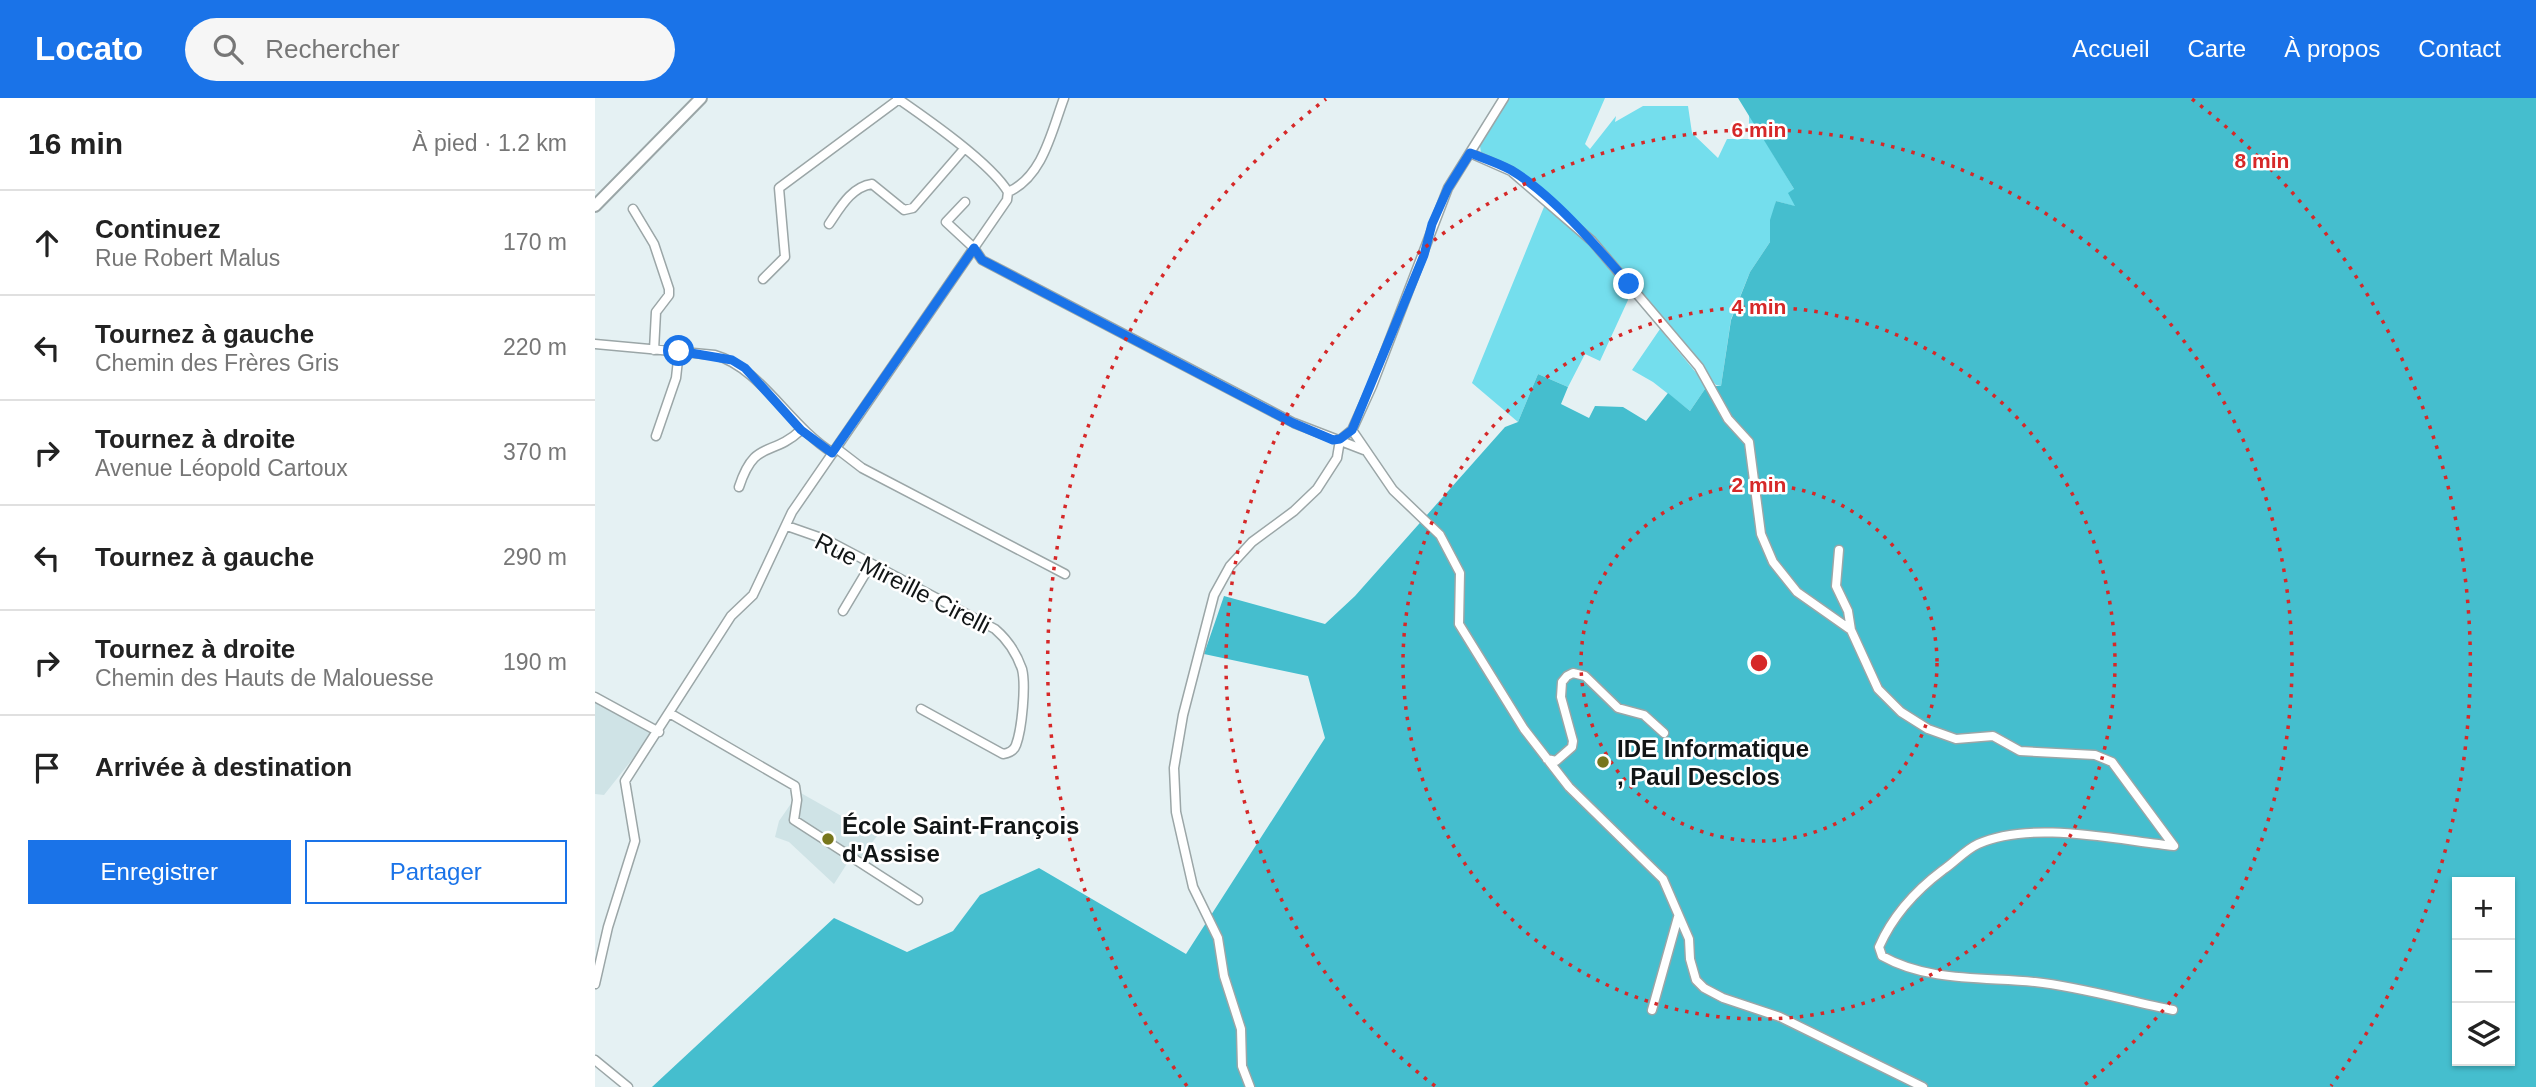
<!DOCTYPE html>
<html lang="fr">
<meta charset="utf-8">
<style>
:root{--surface:#fff;--page:#f6f6f6;--text:#222;--muted:#767676;--line:#e0e0e0;--accent:#1a73e8}
body{margin:0;font-family:Helvetica,sans-serif;background:var(--page);color:var(--text)}
.controls{position:absolute;right:21px;bottom:21px;display:grid;overflow:hidden;border-radius:0px;box-shadow:0 2px 5px #0004}
.controls button{width:63px;height:63px;display:grid;place-items:center;padding:0;border:0;border-bottom:2px solid var(--line);background:var(--surface);color:var(--text);font:35px sans-serif}
.stop{position:absolute;width:21px;height:21px;margin:-16px;border:5px solid #1a73e8;border-radius:50%;background:#fff}
.stop.end{background:#1a73e8;border-color:#fff;box-shadow:0 2px 7px #0008}
.list{margin:0;padding:0;list-style:none}
h2{display:flex;justify-content:space-between;align-items:center;height:91px;margin:0;padding:0 28px;font-size:30px}
h2 small{font-size:23px;font-weight:400;color:var(--muted)}
.list li{display:grid;grid-template-columns:46px 1fr auto;gap:21px;align-items:center;box-sizing:border-box;height:105px;padding:0 28px;border-top:2px solid var(--line)}
.list b{display:block;font-size:26px;white-space:nowrap}
.list p{margin:0;font-size:23px;white-space:nowrap;color:var(--muted)}
.list em{font-size:23px;font-style:normal;color:var(--muted)}
.actions{display:flex;gap:14px;padding:21px 28px}
.actions a{flex:1;padding:16px 0;border:2px solid var(--accent);border-radius:0px;text-align:center;font-size:24px;color:var(--accent)}
.actions .main{background:var(--accent);color:#fff}
.icon{flex:none;width:38px;height:38px;fill:none;stroke:currentColor;stroke-width:2;stroke-linecap:round;stroke-linejoin:round}
.map{position:relative;flex:none;width:1941px;height:989px;overflow:hidden}
header{display:flex;align-items:center;gap:42px;box-sizing:border-box;height:98px;padding:0 35px;background:var(--accent);color:#fff}
header strong{font-size:33px}
nav{display:flex;gap:38px;margin-inline-start:auto;font-size:24px}
.search{width:490px;height:63px;background:var(--page);display:flex;align-items:center;gap:18px;box-sizing:border-box;padding:0 24px;border-radius:38px;color:var(--muted);font-size:26px}
main{display:flex}
aside{flex:1;background:var(--surface)}
.map>svg:first-child{display:block}
.built{fill:#cfe3e6}
.green{fill:#74deed}
.forest{fill:#45bece;fill-rule:evenodd}
.lines{fill:none;stroke-linecap:round;stroke-linejoin:round}
.street-casing{stroke:#9ba6a7;stroke-width:11}
.secondary-casing{stroke:#9ba6a7;stroke-width:14}
.street{stroke:#fff;stroke-width:8}
.secondary{stroke:#fff;stroke-width:10}
.route{stroke:#1a73e8;stroke-width:9}
.ring{fill:none;stroke:#d62828;stroke-width:3.5;stroke-dasharray:3.5 7}
.poi-dot{fill:#77761c;stroke:#fff;stroke-width:2.5}
.labels{text-anchor:middle;dominant-baseline:central;stroke-width:5;stroke-linejoin:round;paint-order:stroke}
.street-label{font-size:24px;fill:#111516;stroke:#fff}
.poi-label{font-size:24px;font-weight:bold;fill:#111516;stroke:#fff;text-anchor:start}
.centre{fill:#d62828;stroke:#fff;stroke-width:3.5}
.ring-label{font-size:21px;text-anchor:middle;font-weight:bold;fill:#d62828;stroke:#fff;stroke-width:5;stroke-linejoin:round;paint-order:stroke}
</style>
<header>
<strong>Locato</strong>
<div class="search"><svg class="icon" aria-label="search" viewBox="0 0 24 24"><circle cx="10" cy="10" r="6"/><path d="M15 15l6 6"/></svg>Rechercher</div>
<nav><a>Accueil</a><a>Carte</a><a>À propos</a><a>Contact</a></nav>
</header>
<main>
<aside>
<h2>16 min<small>À pied · 1.2 km</small></h2>
<ul class="list">
<li><svg class="icon" aria-label="ahead" viewBox="0 0 24 24"><path d="M12 20V5M6 11l6-6 6 6"/></svg><div><b>Continuez</b><p>Rue Robert Malus</p></div><em>170 m</em></li>
<li><svg class="icon" aria-label="left" viewBox="0 0 24 24"><path d="M17 20v-9H6M10 6l-5 5 5 5"/></svg><div><b>Tournez à gauche</b><p>Chemin des Frères Gris</p></div><em>220 m</em></li>
<li><svg class="icon" aria-label="right" viewBox="0 0 24 24"><path d="M7 20v-9h11M14 6l5 5-5 5"/></svg><div><b>Tournez à droite</b><p>Avenue Léopold Cartoux</p></div><em>370 m</em></li>
<li><svg class="icon" aria-label="left" viewBox="0 0 24 24"><path d="M17 20v-9H6M10 6l-5 5 5 5"/></svg><div><b>Tournez à gauche</b></div><em>290 m</em></li>
<li><svg class="icon" aria-label="right" viewBox="0 0 24 24"><path d="M7 20v-9h11M14 6l5 5-5 5"/></svg><div><b>Tournez à droite</b><p>Chemin des Hauts de Malouesse</p></div><em>190 m</em></li>
<li><svg class="icon" aria-label="arrive" viewBox="0 0 24 24"><path d="M6 21V4h12l-3 4 3 4H6"/></svg><div><b>Arrivée à destination</b></div></li>
</ul>
<div class="actions"><a class="main">Enregistrer</a><a>Partager</a></div>
</aside>
<div class="map">
<svg width="1941" height="989" viewBox="0 0 1941 989">
<rect width="100%" height="100%" fill="#e5f1f3"/>
<!-- built -->
<path class="built" d="M0,603L58,635L9,697L0,696Z
M204,694L282,738L262,765L255,761L239,786L194,744L180,739L184,723Z"/>
<!-- green -->
<path class="green" d="M914,0H1010L990,46L995,51L1021,18L1020,24L1048,8H1093L1097,35L1123,60L1132,41H1154V16L1199,91L1202,109L1181,103L1175,144L1155,174L1136,221L1126,288L1121,287L956,101L920,72L886,55L885,48Z
M951,104C975,127 1028,169 1033,202L1005,263L990,256L973,289L943,276L923,324L877,285Z
M1065,231L1112,288L1095,313L1058,284L1037,272Z"/>
<!-- forest -->
<path class="forest" d="M1143,0H1941V989H57L239,820L312,854L358,833L385,797L444,770L591,856L730,640L713,578L609,556L629,498L730,526L760,498L910,329L923,324L943,276L973,289L966,306L994,320L1000,308L1028,309L1051,323L1073,295L1095,313L1112,288H1126L1136,222L1155,174L1175,144V122L1181,103L1200,108L1193,95L1199,91ZM1862,784H1915V963H1862Z"/>
<g class="lines">
<!-- street casing -->
<g class="street-casing">
<path id="street" d="M302,0C331,20 396,65 413,94
M875,55L916,73L997,143L1104,269L1133,321L1154,344L1166,436L1178,464L1202,494L1256,532L1283,591L1306,614L1333,631L1361,641L1398,638L1425,653L1500,657L1517,664L1579,748C1521,742 1436,722 1383,746C1370,752 1360,764 1348,772C1320,793 1298,817 1284,849L1287,858C1333,884 1389,879 1440,884C1486,889 1533,903 1578,912
M413,94C448,79 457,32 469,0
M370,104L351,124L379,150L387,162L699,325L769,352
M38,111L59,146L74,191V197L61,214L59,252
M234,126C245,110 256,89 277,86L309,112L318,110L369,51
M168,181L190,159L184,90L304,1
M0,246L120,257C166,270 194,328 238,355
M757,332L798,392L845,437L865,475L864,526L929,631L974,689L1068,781L1094,841L1095,861L1101,882L1109,890L1128,900L1185,919L1328,989
M61,338L81,280L84,253
M745,342L757,332L777,288L853,90L909,0
M241,350L267,370L470,476
M144,389C160,340 176,360 206,332
M192,428L232,442L400,531C413,542 421,554 427,571C431,587 427,631 421,647C419,653 414,655 408,656L326,611
M1244,452L1241,488L1253,513L1256,532
M248,513L276,466
M0,599L64,634
M76,616L200,688L202,702L199,722L323,802
M952,661L961,663L977,649L978,643L966,599L967,584L972,578L978,575L990,578L1023,610L1049,617L1069,635
M0,886L13,829L40,743L30,683L136,518L158,497L197,414L412,102L413,94
M1057,912L1083,819
M0,962L33,989
M655,989L647,968L646,931L629,878L623,840L598,789L581,714L579,670L588,617L619,497L635,468L657,444L699,413L722,391L742,360L745,342"/>
</g>
<!-- secondary casing -->
<g class="secondary-casing">
<path id="secondary" d="M0,108L106,0"/>
</g>
<!-- street -->
<use href="#street" class="street"/>
<!-- secondary -->
<use href="#secondary" class="secondary"/>
</g>
<g class="lines">
<!-- route -->
<path class="route" d="M84,253L137,262L150,270L206,332L237,355L379,150L387,162L698,325L738,342L745,341L757,332L829,157L837,126L853,90L875,55C888,60 903,65 916,72C957,96 1003,150 1034,186"/>
</g>
<!-- distance rings -->
<g class="ring">
<circle cx="1164" cy="565" r="178"/>
<circle cx="1164" cy="565" r="356"/>
<path d="M840 988A533 533 0 1 1 1488 988"/>
<path d="M592 988A711 711 0 0 1 731 1M1597 1A711 711 0 0 1 1736 988"/>
</g>
<!-- markers -->
<g class="poi-dot">
<circle cx="1008" cy="664" r="7"/>
<circle cx="233" cy="741" r="7"/>
</g>
<g class="labels">
<!-- street labels -->
<g class="street-label">
<text transform="translate(308 485) rotate(27)">Rue Mireille Cirelli</text>
</g>
<!-- poi labels -->
<g class="poi-label">
<text x="1022" y="650">IDE Informatique<tspan x="1022" dy="28">, Paul Desclos</tspan></text>
<text x="247" y="727">École Saint-François<tspan x="247" dy="28">d'Assise</tspan></text>
</g>
</g>
<circle cx="1164" cy="565" r="10" class="centre"/>
<g class="ring-label">
<text x="1164" y="39">6 min</text>
<text x="1667" y="70">8 min</text>
<text x="1164" y="216">4 min</text>
<text x="1164" y="394">2 min</text>
</g>
</svg>
<div class="controls">
<button>+</button>
<button>−</button>
<button><svg class="icon" aria-label="layers" viewBox="0 0 24 24"><path d="M12 4l9 5-9 5-9-5zM3 14l9 5 9-5"/></svg></button>
</div>
<div class="stop" style="left:84px;top:253px"></div>
<div class="stop end" style="left:1034px;top:186px"></div>
</div>
</main>
